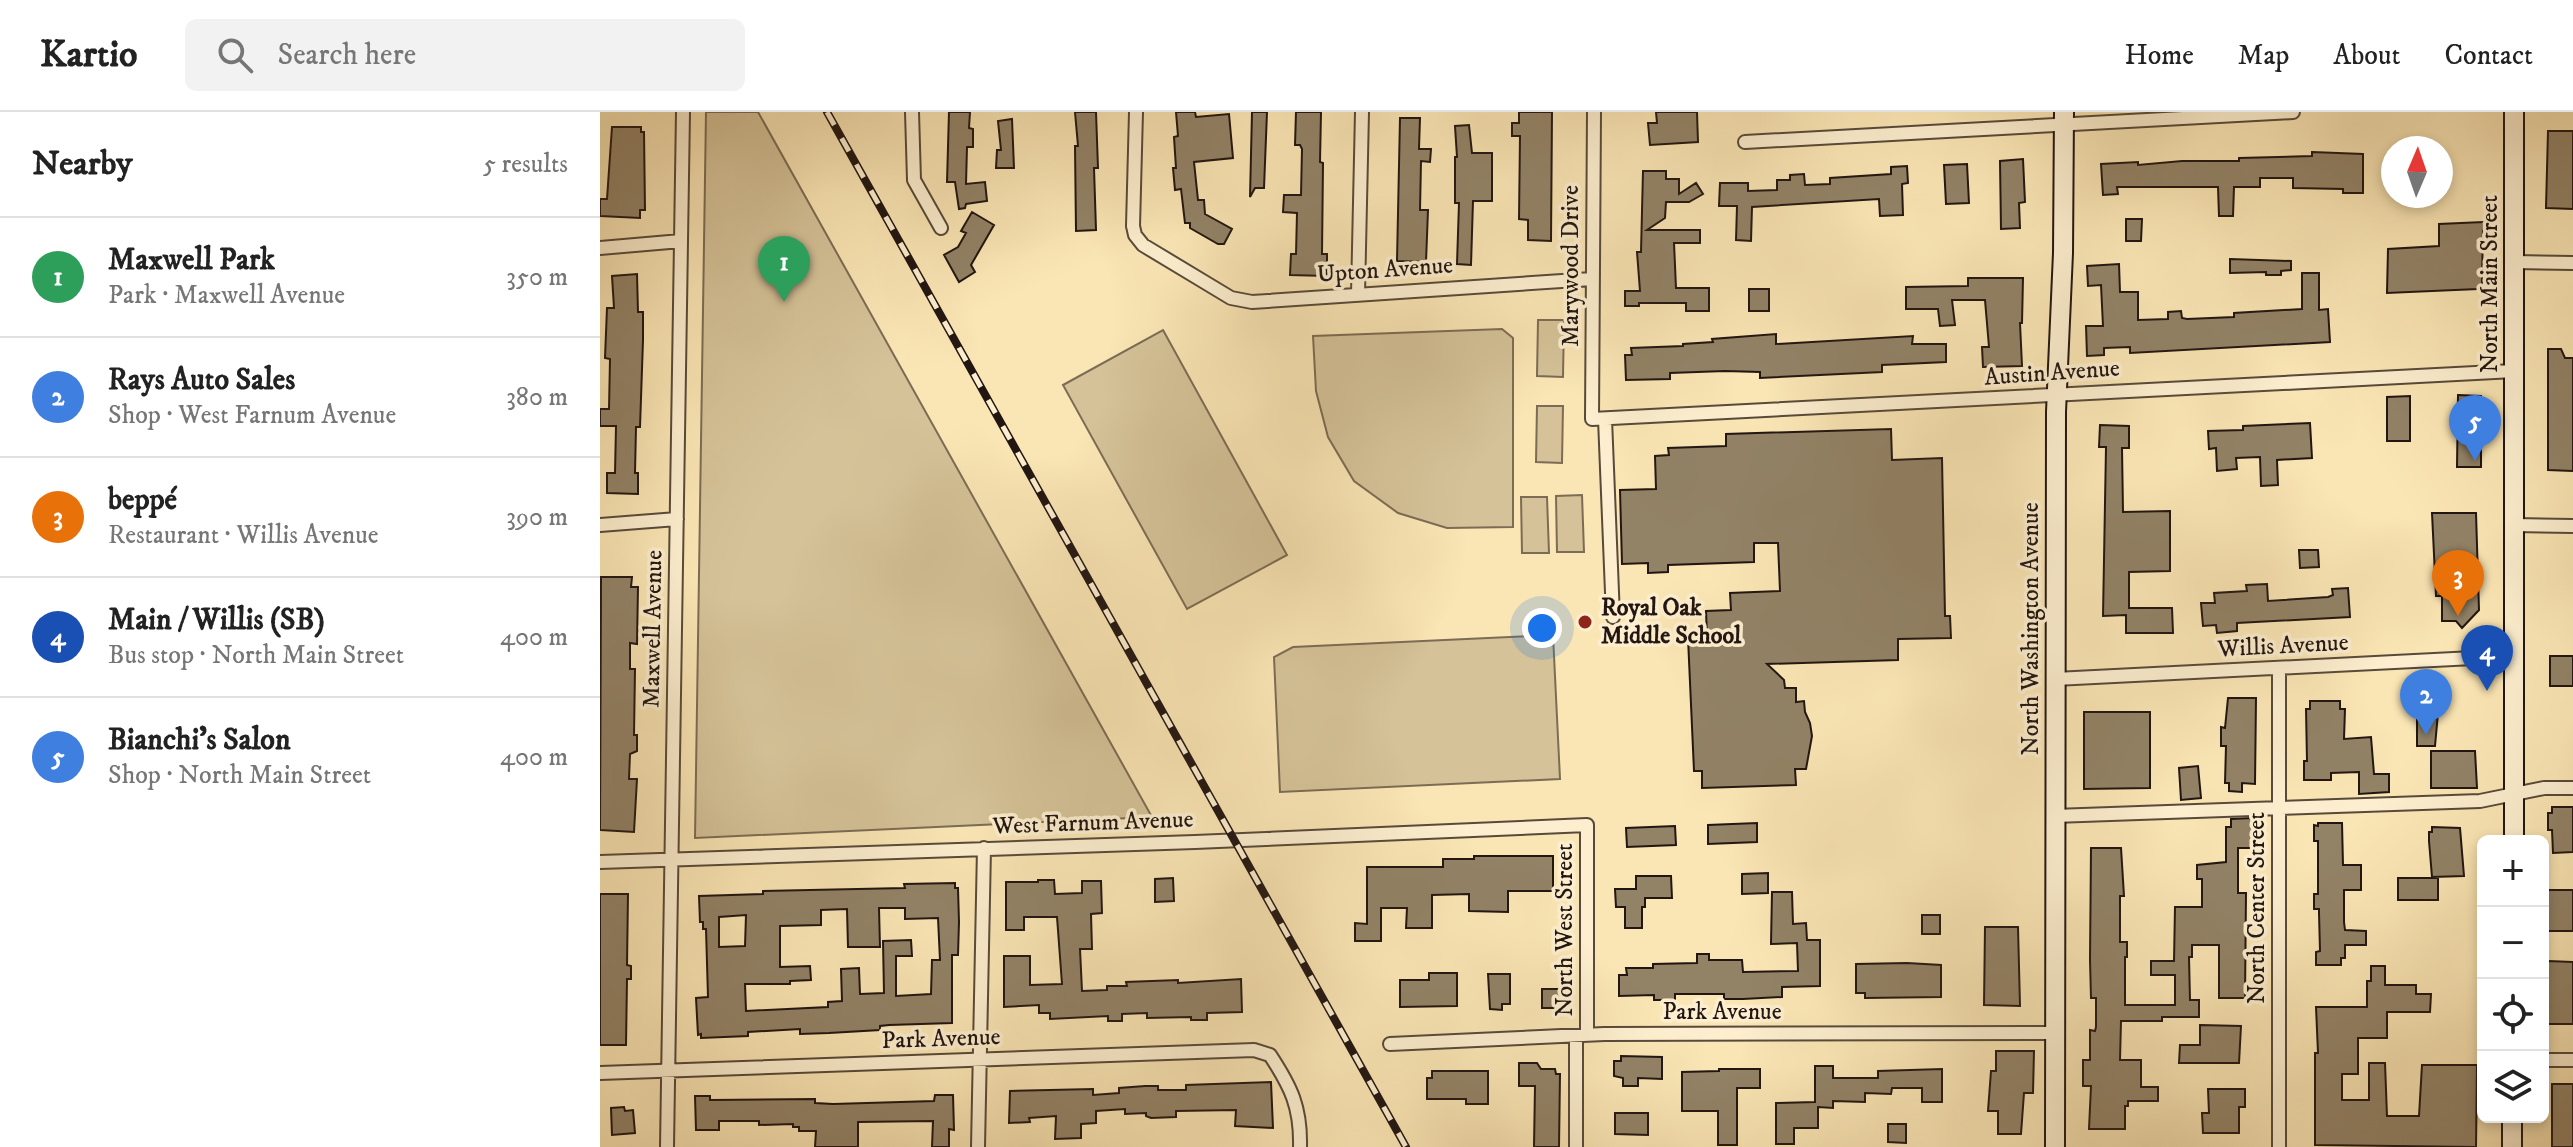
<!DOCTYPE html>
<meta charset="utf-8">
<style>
:root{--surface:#fff;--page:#f2f2f2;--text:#222;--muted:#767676;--line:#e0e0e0;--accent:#1a73e8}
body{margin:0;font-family:"IM FELL DW Pica",serif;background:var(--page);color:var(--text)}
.controls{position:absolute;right:24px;bottom:24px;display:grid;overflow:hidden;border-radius:12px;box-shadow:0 4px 12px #0003}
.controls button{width:72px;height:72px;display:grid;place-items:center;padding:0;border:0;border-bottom:2px solid var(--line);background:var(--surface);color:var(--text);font:40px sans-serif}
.compass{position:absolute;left:1781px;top:24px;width:72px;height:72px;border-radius:50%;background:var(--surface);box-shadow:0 4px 12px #0003;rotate:2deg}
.you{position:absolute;left:942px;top:516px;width:28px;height:28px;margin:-20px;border:6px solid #fff;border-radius:50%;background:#1a73e8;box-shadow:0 0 0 12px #1a73e833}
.badge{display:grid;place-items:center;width:52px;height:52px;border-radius:50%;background:var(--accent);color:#fff;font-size:26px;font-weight:700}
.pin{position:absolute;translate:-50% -66px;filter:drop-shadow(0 2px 4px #0008)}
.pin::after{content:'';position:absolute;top:42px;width:28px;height:24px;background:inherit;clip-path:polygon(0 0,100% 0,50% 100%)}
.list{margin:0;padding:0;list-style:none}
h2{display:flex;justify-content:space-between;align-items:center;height:104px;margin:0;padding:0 32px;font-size:34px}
h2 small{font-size:26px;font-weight:400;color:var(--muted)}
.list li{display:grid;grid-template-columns:52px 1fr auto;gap:24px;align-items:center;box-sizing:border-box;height:120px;padding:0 32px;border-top:2px solid var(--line)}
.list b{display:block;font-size:30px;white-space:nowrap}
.list p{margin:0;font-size:26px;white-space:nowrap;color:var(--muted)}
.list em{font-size:26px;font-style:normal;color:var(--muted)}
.icon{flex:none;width:44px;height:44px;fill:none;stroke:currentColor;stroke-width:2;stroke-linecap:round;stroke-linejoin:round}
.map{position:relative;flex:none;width:1973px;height:1035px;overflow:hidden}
header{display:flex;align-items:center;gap:48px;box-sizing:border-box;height:112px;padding:0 40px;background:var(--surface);border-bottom:2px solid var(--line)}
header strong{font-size:38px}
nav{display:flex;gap:44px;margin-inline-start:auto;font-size:28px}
.search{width:560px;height:72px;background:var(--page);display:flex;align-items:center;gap:20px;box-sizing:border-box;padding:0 28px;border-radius:12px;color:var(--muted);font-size:30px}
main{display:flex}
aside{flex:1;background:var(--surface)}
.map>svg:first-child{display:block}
.green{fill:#d5c298;stroke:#7c6c55;stroke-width:2}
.building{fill:#928266;stroke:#221612;stroke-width:2;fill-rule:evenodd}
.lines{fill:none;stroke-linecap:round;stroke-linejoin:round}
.street-casing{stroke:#584a3a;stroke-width:16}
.secondary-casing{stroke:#221612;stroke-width:22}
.street{stroke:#fceece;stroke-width:12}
.secondary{stroke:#fceece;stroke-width:18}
.rail-casing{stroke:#221612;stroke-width:8}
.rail{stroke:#fceece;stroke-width:5;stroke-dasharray:15;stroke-linecap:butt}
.poi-dot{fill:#8f2418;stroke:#fceece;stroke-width:3}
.labels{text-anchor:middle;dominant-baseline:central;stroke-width:7;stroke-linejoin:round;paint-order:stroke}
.street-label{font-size:24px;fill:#221612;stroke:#fceece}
.poi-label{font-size:24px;font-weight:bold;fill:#221612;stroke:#fceece;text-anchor:start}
</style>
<header>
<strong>Kartio</strong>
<div class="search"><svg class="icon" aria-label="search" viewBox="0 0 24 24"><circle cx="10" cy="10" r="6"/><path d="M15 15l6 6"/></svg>Search here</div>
<nav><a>Home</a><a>Map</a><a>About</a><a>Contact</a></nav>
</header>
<main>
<aside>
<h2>Nearby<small>5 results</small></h2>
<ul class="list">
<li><span class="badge" style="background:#2e9e5b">1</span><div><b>Maxwell Park</b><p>Park · Maxwell Avenue</p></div><em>350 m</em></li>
<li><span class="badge" style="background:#3f7fe0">2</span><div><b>Rays Auto Sales</b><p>Shop · West Farnum Avenue</p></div><em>380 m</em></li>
<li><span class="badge" style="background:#e8710a">3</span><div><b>beppé</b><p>Restaurant · Willis Avenue</p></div><em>390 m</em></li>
<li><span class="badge" style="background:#1a4fb4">4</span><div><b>Main / Willis (SB)</b><p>Bus stop · North Main Street</p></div><em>400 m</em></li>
<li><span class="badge" style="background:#3f7fe0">5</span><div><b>Bianchi's Salon</b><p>Shop · North Main Street</p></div><em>400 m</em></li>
</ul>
</aside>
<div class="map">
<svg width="1973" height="1035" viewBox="0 0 1973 1035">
<rect width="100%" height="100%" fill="#fae5b4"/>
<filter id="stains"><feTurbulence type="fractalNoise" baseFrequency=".0025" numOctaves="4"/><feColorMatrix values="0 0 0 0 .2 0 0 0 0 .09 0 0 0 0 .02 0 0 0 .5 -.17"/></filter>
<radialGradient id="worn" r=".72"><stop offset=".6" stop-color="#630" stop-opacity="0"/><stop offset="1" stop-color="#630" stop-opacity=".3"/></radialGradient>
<!-- green -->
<path class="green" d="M106,0H158L552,705L95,726Z
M938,208H964L963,265L937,264Z
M902,217L913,226V415L847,416L798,401L754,369L728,325L716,279L713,224Z
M563,218L687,443L587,497L463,273Z
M937,294H963L962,351L936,350Z
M982,383L984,440H957L956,384Z
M921,385H947L949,441H922Z
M953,523L960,667L680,680L674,545L693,535Z"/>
<!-- building -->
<path class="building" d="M349,0H370L369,16L373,17V35H367L366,72L385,70L387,89L366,92L365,96L359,97L355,70H347Z
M475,0H496L498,56H494L496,118L476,119L475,34H478Z
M576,0H595L596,5L629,2L633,46L594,50L598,88H604L605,102L632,117L624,132H618L590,116V111H585L581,77L575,78L573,56H576L574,25L578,24Z
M652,0H667L664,76H655L650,85Z
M696,0H721L720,50L723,51L722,142H727V164L690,163L691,142H696L697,101L683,100L684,83H701L702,37L700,33H695Z
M919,0H952L951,129L928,128V108L919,107L920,24H912V11H919Z
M1056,0H1097L1098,30L1050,33L1048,11H1057Z
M800,6H820L819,37H831L830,50L821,49L820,98H828L826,150L797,149Z
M412,7L414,56H396L397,38H401L398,9Z
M869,13L872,41H892V89H873L871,153L857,152L859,91H855V45H857L855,14Z
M12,15H41V20H44L45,98H40V106L0,104V87H7Z
M1948,19H1973V97L1946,96Z
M1712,40L1763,42V81H1743V77L1693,76V66H1660V75H1634L1633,104H1619L1618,75H1517L1518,82L1503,83L1501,52L1538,50V53L1582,49H1639V46L1712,44Z
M1423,47L1425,90L1419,91L1420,116L1401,117L1400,49Z
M1367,52L1369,91L1346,92L1344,53Z
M1307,54L1308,71L1302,72L1303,103L1280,104L1279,87L1152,95L1151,129L1136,128L1137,94H1119L1120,71H1148V79L1177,78V68H1190V63L1204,62L1205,73L1230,72V66L1291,62V55Z
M1043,59H1066V67H1079V82L1096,71L1103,82L1089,90H1066L1065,106L1047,118H1100V131H1074L1076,176H1109V199H1086V191H1039V194H1025V179H1040L1037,140H1041Z
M372,100L394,113L371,153L375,160L359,170L344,143L358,135L366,121L361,119Z
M1526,107H1542L1541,129H1526Z
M1883,110L1882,172L1878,177L1787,181L1788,137L1839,134V112Z
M1630,147L1691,149V158L1681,159V163H1666V160L1630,161Z
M1519,152L1520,180H1538V208L1568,207V200L1581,199L1582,206L1587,207L1634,205V201L1702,197V161H1719V198L1728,197L1730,230L1530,241V235L1504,236V243L1487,244L1486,214H1503L1501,173L1488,174L1487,154Z
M37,162L38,200H43V228L40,315H36L35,361H38V382L7,381V361H15L16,314H0V297H9L10,247L5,246L7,196H14L12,164Z
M1368,166H1423L1422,211H1420L1422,254L1383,255L1382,235H1389L1385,188H1352L1355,213L1340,214L1338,197H1306V175L1368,174Z
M1149,177H1169V199H1149Z
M1176,222V232L1313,224L1312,232H1346V250L1282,253V260L1160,266V260L1125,259L1070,261V267L1026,268L1025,243H1032L1031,236L1083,234V232L1113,230L1112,227Z
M1948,237H1961L1965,246H1973V359L1948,358Z
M1858,283L1881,284V355H1857Z
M1810,284V329H1787V285Z
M1710,311L1712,346L1677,348L1678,373L1661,374L1660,345L1636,346L1637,357L1617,359L1616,336L1609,337L1608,319L1643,318V314Z
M1500,313L1529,314V336H1522L1523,400L1570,399V459L1529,460V496H1572L1573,521H1526V503L1503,504L1506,335H1499Z
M1291,317L1292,348L1342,346L1345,504H1350L1351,526L1298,527V548L1167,552L1184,568L1185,576H1196V590L1204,589L1205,600L1210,611L1212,624L1206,657H1195L1196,673L1102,676V659H1094L1088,526L1107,525L1106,499L1131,498L1130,481L1180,479L1178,431H1154V450L1068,453V460L1048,461V451L1022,452L1020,378L1056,377L1055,344L1069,343L1068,336L1126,334V322Z
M1832,401H1876L1879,498L1862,516L1856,509H1842V484H1836Z
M1699,438H1718L1719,455L1700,456Z
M1,465H32L31,475H38L37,532L30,531V557H35L34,623H37V639L30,642L29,667H37L34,720L0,718Z
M1667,472L1668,489L1728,485L1733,483L1732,477L1748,476L1750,505L1637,511V519L1617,521L1616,513L1603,514L1601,491H1615L1614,481L1647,479L1646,473Z
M1950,544H1973V574H1950Z
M1628,586H1656L1655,672L1642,671V680L1629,679V671H1625L1626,634H1621V615L1625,616Z
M1710,589H1740V597H1745L1744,627L1771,625L1774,662H1789V680L1759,682V660L1731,661V668H1704V649H1707L1706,597H1710Z
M1484,600H1550V676L1484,677Z
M1838,601L1835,634H1817V602Z
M1831,639H1875L1877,676H1831Z
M1598,654L1601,686L1581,688L1579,656Z
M1952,695H1973V740L1953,741L1952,718H1948V701H1952Z
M1652,706V736H1638V781H1646L1645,886H1619V833H1592V845H1589L1590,888H1599V905H1562V909H1521L1520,948H1541V975H1558V989H1528V994H1525V1017H1489L1491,974H1483V948H1490V918L1495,919L1496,915V886H1491L1490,848L1491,736H1521L1524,784H1520V830H1527V845H1525V893H1575V863H1551V849H1574L1575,795H1602V767H1597V753L1626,750V715H1631V707Z
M1157,711V730L1108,732V713Z
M1718,711H1742L1743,753H1761V778H1744V810L1745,818L1766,819V833H1745V846H1741V853H1716V840L1720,839L1719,801V797H1714V782H1718V729H1714V713L1718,714Z
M1075,714L1076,733L1027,735L1026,716Z
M1832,715L1860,716L1864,764L1832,765L1829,729V720H1832Z
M874,744H953V779H908V800L869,799V782L832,783V816H806L807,796H781V829H755V811L767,812V755H843V747H874Z
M1168,761V781L1142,782V762Z
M1036,764H1071L1072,786H1045V795H1042V816H1025V795H1016L1015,777H1036Z
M573,766L574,789L555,790V767Z
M1798,766H1838V788H1798Z
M438,768H454L455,782L482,781V769H501L502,801L491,802L492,837H480L482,879L507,878V874H527L526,870L578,868V871L641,867L642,900L607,901V908H591V905L547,906V901L522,902V909H508V904L450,907V901H439V893L404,895V844H430V873L462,872L457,805H424V818H406V770H438Z
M355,771V776H358L359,810L358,843H352V911L289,913L280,914V918L229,921L200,922V917L148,920V924L101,926V922L98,923L96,886L108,885L106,817H103V810H100L99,784L163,782V779L305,776L304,772ZM279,796H305V807L338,806L340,848H332L331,882L296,884V844H312L311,828L283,829L284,881L260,882L259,856L241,857L242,889L228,890V895L146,899L145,872H190V869L211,868L210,854L180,855V814L221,813V798L247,797L248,835H280ZM146,803L145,834L119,835V805Z
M1948,778H1973V819H1948Z
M1172,780H1192L1193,812L1206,811L1207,828H1220V874L1182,875V885L1143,887H1124V882H1075V888H1054V883L1019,884V863H1027L1026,856H1053V852L1097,851V842H1109V848H1142L1143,860L1198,859L1197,831L1171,832Z
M0,782H28L27,853L31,854V867H27L26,933H0Z
M1322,803H1340V822H1322Z
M1385,815H1418L1420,894L1384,893Z
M1948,849L1973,850V912H1947Z
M1307,851L1341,853V885L1265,886V881H1256V852Z
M1771,854H1785V873H1816V882H1831L1830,900H1787V926H1758V962H1742V988H1769V951H1785L1787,1004H1819L1822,953H1877L1876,1035L1715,1033V941H1718L1716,895H1767V869H1771Z
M829,861H857V894L800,895V868H829Z
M888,862H910V892H902V898L890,897Z
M942,877H964L963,896H942Z
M1600,913L1641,914L1639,951H1579L1580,933H1600Z
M1396,939H1434L1433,981H1424L1421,1022H1398V999H1388L1391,959H1396Z
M1021,944L1062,945V967L1038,966V974H1023V966L1014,964V949H1021Z
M919,951H937L941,957H955L956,962H960L959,1035H934L935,974H919Z
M1215,954H1233V966H1278V959L1342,957V990H1322V976H1292L1291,982L1265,981V990L1233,989V996L1218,995V1016H1194V1032H1176V991L1215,990Z
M1119,957H1160V976H1137V1033H1118V999H1082V960L1119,959Z
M832,959H888V992H866V987H827V966H832Z
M671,970L673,1016L635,1014L636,998L576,999V1005L551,1006L546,1004V1001L525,1002V997L496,999V1011L481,1012V1026L455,1027L456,1004L429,1006L430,1010L409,1011L410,979L493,977V983L519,981V976L545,974H558V978H586V973Z
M1952,972H1973V1035H1952Z
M1608,977H1645V995H1639V1021H1603L1602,1001H1609Z
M335,983H353L354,1018L349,1017V1035H332L333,1009L258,1010V1035H215L216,1019H199V1015H193V1012L159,1013V1009H119V1018H96L95,984H110V988L215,987V991L233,992L334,989Z
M24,995L25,999L33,998L35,1021L12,1023L11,996Z
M1015,1001H1048V1023L1015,1022Z
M1288,1012H1306V1031L1288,1030Z"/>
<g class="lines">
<!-- street casing -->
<g class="street-casing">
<path id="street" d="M312,0L314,68L341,116
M536,0L533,114L535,123L543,133L631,186L652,190L992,167
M994,0L992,307L1914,259
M1145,30L1693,0
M0,136L81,129
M1914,150L1973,151
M758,182L762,0
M1005,307L1013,505
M0,413L77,407
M1914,413L1973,414
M1455,567L1913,544
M1454,704L1880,689L1944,676H1973
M0,750L595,730L987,713V923
M976,925V1035
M790,932L1004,922L1455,921
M1943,948H1973
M0,961L654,938L670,943C691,975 701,995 700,1035
M67,1035L83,0
M378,1035L384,736
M1679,1035V556"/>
</g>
<!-- secondary casing -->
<g class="secondary-casing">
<path id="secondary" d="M1914,729V0
M1455,1035L1456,300L1463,141L1464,0
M1912,1035V1005"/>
</g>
<!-- street -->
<use href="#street" class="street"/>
<!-- secondary -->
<use href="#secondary" class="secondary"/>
<!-- rail casing -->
<g class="rail-casing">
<path id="rail" d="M227,0L806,1035"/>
</g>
<!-- rail -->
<use href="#rail" class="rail"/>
</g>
<!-- markers -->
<circle class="poi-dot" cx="985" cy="510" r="8"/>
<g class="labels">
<!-- street labels -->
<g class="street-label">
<text transform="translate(971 154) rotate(-90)">Marywood Drive</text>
<text transform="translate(785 158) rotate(-4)">Upton Avenue</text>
<text transform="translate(1890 172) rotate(-90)">North Main Street</text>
<text transform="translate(1452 261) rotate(-4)">Austin Avenue</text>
<text transform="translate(53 517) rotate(-89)">Maxwell Avenue</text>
<text transform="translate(1431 517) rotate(-90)">North Washington Avenue</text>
<text transform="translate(1683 534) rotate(-3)">Willis Avenue</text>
<text transform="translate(493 711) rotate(-2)">West Farnum Avenue</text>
<text transform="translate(1657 796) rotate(-90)">North Center Street</text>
<text transform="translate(965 818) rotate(-90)">North West Street</text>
<text x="1122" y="900">Park Avenue</text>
<text transform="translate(341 927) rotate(-2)">Park Avenue</text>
</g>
<!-- poi labels -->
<g class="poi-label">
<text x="1001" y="496">Royal Oak<tspan x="1001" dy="28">Middle School</tspan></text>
</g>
</g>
<rect width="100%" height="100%" filter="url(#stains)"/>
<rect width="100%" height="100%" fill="url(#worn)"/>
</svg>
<div class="controls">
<button>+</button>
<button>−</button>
<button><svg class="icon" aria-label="locate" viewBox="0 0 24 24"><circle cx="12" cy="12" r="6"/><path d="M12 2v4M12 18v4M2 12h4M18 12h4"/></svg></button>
<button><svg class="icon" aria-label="layers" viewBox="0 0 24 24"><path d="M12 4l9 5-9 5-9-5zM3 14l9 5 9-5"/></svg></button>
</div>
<svg class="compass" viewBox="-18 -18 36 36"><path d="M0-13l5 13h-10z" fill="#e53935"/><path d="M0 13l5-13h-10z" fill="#767676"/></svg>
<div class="you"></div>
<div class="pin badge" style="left:184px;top:190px;background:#2e9e5b">1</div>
<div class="pin badge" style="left:1826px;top:623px;background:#3f7fe0">2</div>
<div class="pin badge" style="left:1858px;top:504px;background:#e8710a">3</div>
<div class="pin badge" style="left:1887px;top:579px;background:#1a4fb4">4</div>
<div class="pin badge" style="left:1875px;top:349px;background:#3f7fe0">5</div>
</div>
</main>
